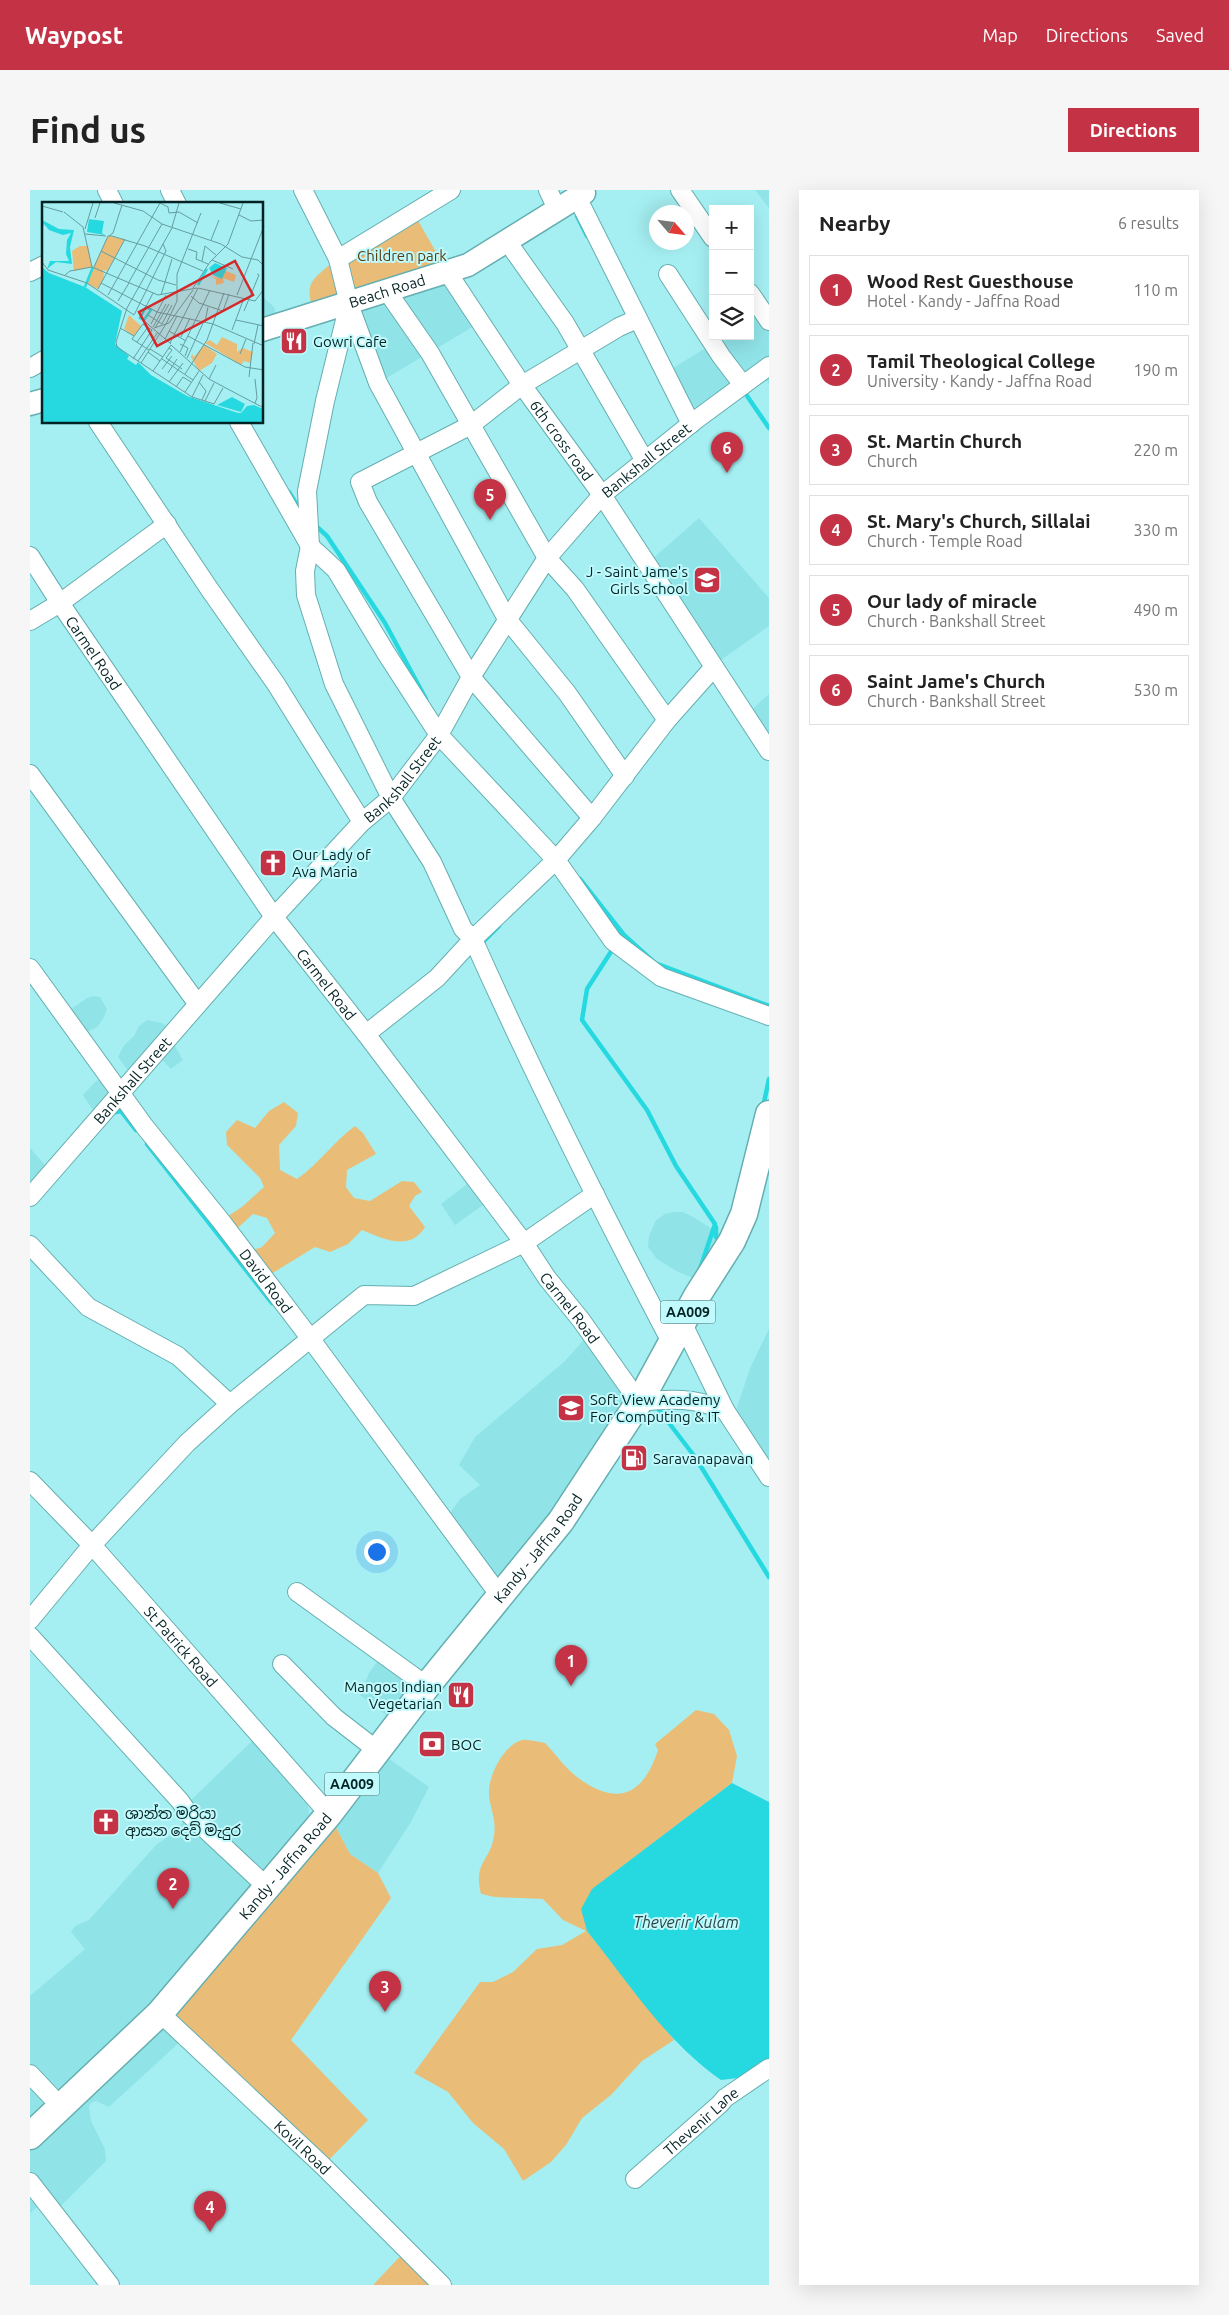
<!DOCTYPE html>
<meta charset="utf-8">
<style>
:root{--surface:#fff;--page:#f6f6f6;--text:#222;--muted:#767676;--line:#e0e0e0;--accent:#c33345}
body{margin:0;font-family:Ubuntu,"Noto Sans Sinhala",sans-serif;background:var(--page);color:var(--text)}
.controls{position:absolute;right:15px;top:15px;display:grid;overflow:hidden;border-radius:0px;box-shadow:0 5px 20px #0002}
.controls button{width:45px;height:45px;display:grid;place-items:center;padding:0;border:0;border-bottom:1px solid var(--line);background:var(--surface);color:var(--text);font:25px sans-serif}
.compass{position:absolute;left:619px;top:15px;width:45px;height:45px;border-radius:50%;background:var(--surface);box-shadow:0 5px 20px #0002;rotate:118deg}
.you{position:absolute;left:346px;top:1361px;width:18px;height:18px;margin:-12px;border:4px solid #fff;border-radius:50%;background:#1a73e8;box-shadow:0 0 0 8px #1a73e833}
.badge{display:grid;place-items:center;width:32px;height:32px;border-radius:50%;background:var(--accent);color:#fff;font-size:16px;font-weight:700}
.pin{position:absolute;translate:-50% -41px;filter:drop-shadow(0 1px 2px #0008)}
.pin::after{content:'';position:absolute;top:26px;width:18px;height:15px;background:inherit;clip-path:polygon(0 0,100% 0,50% 100%)}
.list{margin:0;padding:0;list-style:none}
h2{display:flex;justify-content:space-between;align-items:center;height:65px;margin:0;padding:0 20px;font-size:21px}
h2 small{font-size:16px;font-weight:400;color:var(--muted)}
.list li{display:grid;grid-template-columns:32px 1fr auto;gap:15px;align-items:center;box-sizing:border-box;height:70px;margin:0 10px 10px;padding:0 10px;border:1px solid var(--line);border-radius:0px}
.list b{display:block;font-size:19px;white-space:nowrap}
.list p{margin:0;font-size:16px;white-space:nowrap;color:var(--muted)}
.list em{font-size:16px;font-style:normal;color:var(--muted)}
.icon{flex:none;width:28px;height:28px;fill:none;stroke:currentColor;stroke-width:2;stroke-linecap:round;stroke-linejoin:round}
.map{position:relative;flex:none;width:739px;height:2095px;overflow:hidden;border-radius:0px}
header{display:flex;align-items:center;gap:30px;box-sizing:border-box;height:70px;padding:0 25px;background:var(--accent);color:#fff}
header strong{font-size:24px}
nav{display:flex;gap:28px;margin-inline-start:auto;font-size:18px}
.intro{display:flex;align-items:center;justify-content:space-between;box-sizing:border-box;height:120px;padding:0 30px}
h1{margin:0;font-size:35px}
.button{padding:12px 22px;border-radius:0px;background:var(--accent);color:#fff;font-size:18px;font-weight:700}
main{display:flex;gap:30px;padding:0 30px}
aside{flex:1;background:var(--surface);border-radius:0px;box-shadow:0 5px 20px #0002}
.map>svg:first-child{display:block}
.built{fill:#90e4e8}
.green{fill:#e9bd77}
.water{fill:#26d9e0}
.lines{fill:none;stroke-linecap:round;stroke-linejoin:round}
.stream{stroke:#26d9e0;stroke-width:4.5}
.minor-casing{stroke:#65aeb1;stroke-width:20}
.major-casing{stroke:#65aeb1;stroke-width:25}
.highway-casing{stroke:#65aeb1;stroke-width:29}
.minor{stroke:#fff;stroke-width:18}
.major{stroke:#fff;stroke-width:22}
.highway{stroke:#fff;stroke-width:26}
.labels{text-anchor:middle;dominant-baseline:central;stroke-width:4;stroke-linejoin:round;paint-order:stroke}
.shield{fill:#c0fafc;stroke:#3c6364;stroke-width:1}
.shield-label{font-size:14px;font-weight:bold;fill:#032223}
.park-label{font-size:15px;fill:#553e15;stroke:#c0fafc}
.street-label{font-size:15px;fill:#032223;stroke:#c0fafc}
.poi-label{font-size:15px;fill:#032223;stroke:#c0fafc;text-anchor:start}
.water-label{font-size:16px;font-style:italic;fill:#2b4546;stroke:#c0fafc}
.inset-river{fill:none;stroke:#26d9e0;stroke-width:2.5}
.inset-road{fill:none;stroke:#649d9f;stroke-width:1}
.view{fill:#d62828;fill-opacity:0.15;stroke:#d62828;stroke-width:2.5}
.inset-edge{fill:none;stroke:#032223;stroke-width:2.5}
</style>
<header>
<strong>Waypost</strong>
<nav><a>Map</a><a>Directions</a><a>Saved</a></nav>
</header>
<div class="intro"><h1>Find us</h1><a class="button">Directions</a></div>
<main>
<div class="map">
<svg width="739" height="2095" viewBox="0 0 739 2095">
<rect width="100%" height="100%" fill="#a5eff2"/>
<!-- built -->
<path class="built" d="M726,0H739V18L725,0Z
M417,81L451,132L348,193L319,114Z
M233,107L244,117L249,136L233,140Z
M739,119V194L730,183L667,229L635,183L695,146H720V131Z
M669,328L739,408V436L688,472L620,371Z
M739,504V561L716,525Z
M64,806L70,807L77,819L73,829L67,837L49,846L34,824L57,808Z
M117,830L132,833L143,841L103,887L88,867L94,855L104,846L109,836Z
M143,852L153,870L141,879L127,865Z
M78,884L90,902L71,923L62,919L53,905L65,892Z
M0,958L22,983L0,1007Z
M441,991L456,1013L425,1035L411,1014Z
M644,1022H653L663,1027L702,1051L676,1093L648,1082L627,1069L618,1057L619,1046L626,1030L635,1024Z
M739,1139V1272L706,1220L721,1176Z
M559,1144L609,1212L470,1406L415,1330L430,1309L450,1295L429,1275L445,1247L535,1171Z
M355,1465L397,1496L369,1535L330,1505L339,1483L346,1473Z
M224,1549L277,1609L280,1630L237,1686L158,1613Z
M348,1561L399,1597L381,1632L348,1683L320,1664L299,1624Z
M159,1624L237,1697L153,1849L79,1917L66,1911L61,1913L59,1917L61,1931L75,1959L76,1971L27,2020L13,2013L0,2023V1806L55,1759L41,1742L45,1736L59,1730L126,1655L146,1641Z"/>
<!-- green -->
<path class="green" d="M383,22L417,81L282,116C280,108 278,102 281,94C289,75 363,35 383,22Z
M254,912L268,923L266,936L249,955L250,980L267,989C289,974 304,951 325,936L333,943L346,964L317,980L316,997L324,1008L340,1011L372,991L384,992L392,1002L385,1006L379,1016L395,1037C380,1062 354,1049 332,1040L318,1054L300,1062L285,1057L233,1089L215,1063L232,1057L245,1043L237,1028L223,1024L200,1045L191,1031L213,1016L234,997L230,988L197,955L196,942L207,930L225,938L239,921Z
M666,1520L684,1524L699,1540L707,1566L702,1593L563,1699L557,1741L644,1850L612,1871L581,1905L552,1928L536,1955L521,1972L493,1991L474,1959L443,1933L418,1902L384,1883L450,1792H463L483,1782L507,1759L532,1755L556,1741L533,1730L513,1709L465,1707L451,1704C443,1672 460,1672 464,1646C467,1628 458,1615 459,1600C460,1583 474,1555 492,1550C498,1549 508,1552 515,1553C525,1563 535,1578 547,1587C587,1617 613,1606 628,1560L625,1554Z
M299,1624L320,1664L348,1683L361,1708L261,1850L338,1930L293,1976L130,1823Z
M377,2059L412,2095H343Z"/>
<!-- water -->
<path class="water" d="M702,1593L739,1612V1871L708,1888L691,1890C636,1852 598,1792 557,1741L551,1719L562,1699Z"/>
<g class="lines">
<!-- stream -->
<path class="stream" d="M547,26L557,46
M713,200L739,238
M259,302L272,323
M285,335L297,346L355,433L396,509
M550,689L594,745L589,751
M594,745L625,773L739,816
M450,755L469,736
M584,757L557,799L552,830L617,920L646,976L685,1034L670,1079
M733,917L739,889
M81,923L91,921L106,940
M117,954L242,1113
M686,1037V1047L692,1052
M626,1216L665,1267L739,1387"/>
<!-- minor casing -->
<g class="minor-casing">
<g id="minor">
<path d="M77,0L84,14"/>
<path d="M140,0L147,14"/>
<path d="M273,0L308,69L421,0"/>
<path d="M518,0L527,19"/>
<path d="M650,0L683,48"/>
<path d="M547,7L661,234"/>
<path d="M484,61L535,133L615,271"/>
<path d="M308,69L319,114L348,193L477,429L537,503L595,586"/>
<path d="M0,82L14,75"/>
<path d="M638,84L691,166L713,195"/>
<path id="s1" d="M422,89L492,195L572,305L739,561"/>
<path d="M357,101L400,163L517,368L545,399L637,530"/>
<path d="M720,103L739,131"/>
<path d="M319,114L295,211L277,301L280,356L275,381L276,405L304,494L361,608L402,672L433,739L443,749C504,886 571,1019 641,1152"/>
<path d="M0,178L14,170"/>
<path d="M68,232L180,400L246,494L332,632"/>
<path d="M209,232L280,356L306,380L356,463L409,545L526,670L583,751L631,787L739,826"/>
<path id="s2" d="M0,366L30,413L244,727L336,844L494,1053L517,1088L551,1130L609,1212C642,1208 664,1208 695,1220"/>
<path d="M0,431L30,413L137,334"/>
<path d="M0,584L167,813"/>
<path d="M562,628L441,487L338,312L330,292L441,235L492,195L589,137L607,129"/>
<path id="s3" d="M0,778L115,937L191,1031L280,1148L470,1406"/>
<path d="M336,844L407,788L443,749L526,670L562,628L637,530L684,477"/>
<path id="s4" d="M0,1007L244,727L332,632L361,608L409,545L441,487L517,368L572,305L667,229L739,176"/>
<path d="M0,1055L58,1117L148,1166L200,1214"/>
<path d="M652,1132L695,1220L739,1287"/>
<path id="s5" d="M0,1291L62,1355L299,1624"/>
<path d="M267,1402L397,1496"/>
<path d="M0,1430L62,1355L157,1253L200,1214L334,1105L384,1106L494,1053L565,1004"/>
<path d="M0,1446L150,1611L159,1624L237,1697"/>
<path d="M252,1474L304,1527L348,1561"/>
<path id="s6" d="M130,1823L293,1976L412,2095"/>
<path d="M0,1884L32,1918"/>
<path id="s7" d="M605,1989L690,1914L695,1908L739,1878"/>
<path d="M0,1992L80,2095"/>
</g>
</g>
<!-- major casing -->
<g class="major-casing">
<g id="major">
<path id="s8" d="M232,140L438,75L554,3"/>
<path d="M0,214L14,210"/>
</g>
</g>
<!-- highway casing -->
<g class="highway-casing">
<g id="highway">
<path d="M618,1196L667,1106L702,1051L714,1024L739,924"/>
<path id="s9" d="M0,1946L130,1823L299,1624L400,1492L531,1331L609,1212"/>
</g>
</g>
<!-- minor -->
<use href="#minor" class="minor"/>
<!-- major -->
<use href="#major" class="major"/>
<!-- highway -->
<use href="#highway" class="highway"/>
</g>
<!-- icons -->
<defs>
<g id="restaurant-square" transform="scale(1.4375)"><rect x="-9" y="-9" width="18" height="18" rx="4" fill="#c33345" stroke="#c0fafc"/><path d="M-5-6h1v4h1v-4h1v4h1v-4h1v5L-1.5 .5V6h-2V.5L-5-1ZM5-6V6H3V1.5H1.5Q1.5-4 5-6Z" fill="#fff"/></g>
<g id="school-square" transform="scale(1.4375)"><rect x="-9" y="-9" width="18" height="18" rx="4" fill="#c33345" stroke="#c0fafc"/><path d="M0-5L7-2L0 1L-7-2ZM-4 1L0 2.5L4 1V4Q0 6-4 4Z" fill="#fff"/></g>
<g id="church-square" transform="scale(1.4375)"><rect x="-9" y="-9" width="18" height="18" rx="4" fill="#c33345" stroke="#c0fafc"/><path d="M-1.2-6h2.4v3.5h3.3v2.4h-3.3V6h-2.4V-.1h-3.3v-2.4h3.3Z" fill="#fff"/></g>
<g id="university-square" transform="scale(1.4375)"><rect x="-9" y="-9" width="18" height="18" rx="4" fill="#c33345" stroke="#c0fafc"/><path d="M0-5L7-2L0 1L-7-2ZM-4 1L0 2.5L4 1V4Q0 6-4 4Z" fill="#fff"/></g>
<g id="fuel-square" transform="scale(1.4375)"><rect x="-9" y="-9" width="18" height="18" rx="4" fill="#c33345" stroke="#c0fafc"/><path d="M-5.5-6h7V0h2V4h1.3V-2.5L3-4.5l.8-.8L6-3V5H2.5V1h-1V6h-7ZM-4.2-4.7v3.2H.2V-4.7Z" fill="#fff"/></g>
<g id="bank-square" transform="scale(1.4375)"><rect x="-9" y="-9" width="18" height="18" rx="4" fill="#c33345" stroke="#c0fafc"/><path d="M-6-4H6V4H-6ZM0-2.3a2.3 2.3 0 1 0 0 4.6a2.3 2.3 0 1 0 0-4.6Z" fill="#fff"/></g>
</defs>
<g fill-rule="evenodd">
<use href="#restaurant-square" x="264" y="151"/>
<use href="#school-square" x="677" y="390"/>
<use href="#church-square" x="243" y="673"/>
<use href="#university-square" x="541" y="1218"/>
<use href="#fuel-square" x="604" y="1268"/>
<use href="#restaurant-square" x="431" y="1505"/>
<use href="#bank-square" x="402" y="1554"/>
<use href="#church-square" x="76" y="1632"/>
</g>
<g class="labels">
<!-- shield labels -->
<g class="shield">
<rect x="630.5" y="1110.5" width="55" height="23" rx="4"/>
<rect x="294.5" y="1582.5" width="55" height="23" rx="4"/>
</g>
<g class="shield-label">
<text x="658" y="1122">AA009</text>
<text x="322" y="1594">AA009</text>
</g>
<!-- park labels -->
<g class="park-label">
<text x="372" y="65">Children park</text>
</g>
<!-- street labels -->
<g class="street-label">
<text stroke="none"><textPath href="#s8" startOffset="131">Beach Road</textPath></text>
<text stroke="none"><textPath href="#s1" startOffset="195">6th cross road</textPath></text>
<text stroke="none"><textPath href="#s4" startOffset="965">Bankshall Street</textPath></text>
<text stroke="none"><textPath href="#s2" startOffset="116">Carmel Road</textPath></text>
<text stroke="none"><textPath href="#s4" startOffset="560">Bankshall Street</textPath></text>
<text stroke="none"><textPath href="#s2" startOffset="521">Carmel Road</textPath></text>
<text stroke="none"><textPath href="#s4" startOffset="155">Bankshall Street</textPath></text>
<text stroke="none"><textPath href="#s3" startOffset="392">David Road</textPath></text>
<text stroke="none"><textPath href="#s2" startOffset="926">Carmel Road</textPath></text>
<text stroke="none"><textPath href="#s9" startOffset="778">Kandy - Jaffna Road</textPath></text>
<text stroke="none"><textPath href="#s5" startOffset="224">St Patrick Road</textPath></text>
<text stroke="none"><textPath href="#s9" startOffset="372">Kandy - Jaffna Road</textPath></text>
<text stroke="none"><textPath href="#s7" startOffset="88">Thevenir Lane</textPath></text>
<text stroke="none"><textPath href="#s6" startOffset="196">Kovil Road</textPath></text>
</g>
<!-- poi labels -->
<g class="poi-label">
<text x="283" y="151">Gowri Cafe</text>
<text x="658" y="381" text-anchor="end">J - Saint Jame's<tspan x="658" dy="17">Girls School</tspan></text>
<text x="262" y="664">Our Lady of<tspan x="262" dy="17">Ava Maria</tspan></text>
<text x="560" y="1209">Soft View Academy<tspan x="560" dy="17">For Computing &amp; IT</tspan></text>
<text x="623" y="1268">Saravanapavan</text>
<text x="412" y="1496" text-anchor="end">Mangos Indian<tspan x="412" dy="17">Vegetarian</tspan></text>
<text x="421" y="1554">BOC</text>
<text x="95" y="1623">ශාන්ත මරියා<tspan x="95" dy="17">ආසන දෙව් මැදුර</tspan></text>
</g>
<!-- water labels -->
<g class="water-label">
<text x="656" y="1732">Theverir Kulam</text>
</g>
</g>
<!-- overview -->
<g transform="translate(12 12)">
<rect width="221" height="221" fill="#a5eff2"/>
<path d="M66,34L83,37L65,69L61,68L62,75L56,87L44,81ZM38,44H46L50,65L32,69L30,49ZM184,69L194,73L192,80L181,76L182,81L174,83V77L168,74L179,76ZM87,113L99,124L92,134L82,127ZM180,135L195,142V150L201,146L211,150L208,161L202,159L199,163L163,141L168,138L175,143ZM162,143L175,152L170,161L157,169L149,155L150,152L152,155Z" fill="#e9bd77"/>
<path d="M47,17L62,19L60,31L63,33L45,30ZM0,18L17,27L32,28L28,45L30,62L14,60L5,67L8,59H27L24,52L25,38L29,31L21,33L7,28L2,22L0,28ZM173,61L185,66L180,77L171,73L167,66ZM0,65L7,71L43,85L80,109L73,142L87,154L85,157L94,163L96,160L109,173L145,194L196,211H199L205,204L212,203L221,207V221H0ZM190,195L203,202L199,210L175,203Z" fill="#26d9e0"/>
<path class="inset-river" d="M156,83L165,67M43,85L51,65M104,105L109,108L102,118L98,116Z"/>
<path class="inset-road" d="M72,1L101,9L120,22L179,42L200,55L216,58L222,64M118,1L126,5L127,11L137,10L156,21M178,1L199,7M0,4L21,10M22,10L41,25L50,65L116,93L155,86M197,13L209,19L222,18M53,16L58,1M130,25L137,1M43,27L51,1M43,32L64,34M67,34L71,31L80,3M169,38L177,18M146,47L155,50L154,57L166,62M59,49L116,78L134,83M170,58L191,67M160,59L163,44L174,53M0,60L6,68L45,81M52,65L66,34H70L103,44L161,69M23,73L28,69L50,65M87,80L120,22M45,81L92,113M59,81L115,110L171,122L222,144M151,86L168,60L186,42L201,1M156,86L213,99L222,87M56,87L83,37M66,93L118,1M119,93L130,57M195,93L222,24M149,94L157,101L181,109L187,92M76,99L87,81M85,106L130,26M85,106L74,140L75,145L150,195L172,202L181,186M202,109L217,73L215,72M92,113L124,49L121,42M106,113L120,122L130,103M98,116L111,91M101,118L129,142M194,118L222,124M163,120L166,105M101,122L90,137L107,148M109,122L124,93M111,125L124,102M78,126L92,134M112,126L127,121L151,88M113,126L127,102M190,128L202,96M127,129L144,139M146,134L203,165L222,168M139,135L148,116M123,137L135,114M95,140L106,125M128,141L156,86M138,142L146,146L143,154M212,142L216,123M129,143L167,177L197,193M127,146L130,148L124,156L140,167M108,147L121,155M106,150L118,159M138,150L168,88M198,152L204,137M145,156L162,119M91,157L110,128L101,122M120,157L151,178M96,159L116,130M99,161L124,122L135,99V72L159,11M120,167L130,154M111,169L129,143M126,171L135,157M143,172L165,138L182,91M207,175L211,141M167,177L174,163M213,177L215,196L213,201M127,180L141,161M157,180L164,189L160,198M134,185L141,175L149,180M143,190L157,169M197,193L222,206M150,195L161,173M163,199L172,181"/>
<path class="view" d="M193,59L211,93L115,144L97,110Z"/>
<rect width="221" height="221" class="inset-edge"/>
</g>
</svg>
<div class="controls">
<button>+</button>
<button>−</button>
<button><svg class="icon" aria-label="layers" viewBox="0 0 24 24"><path d="M12 4l9 5-9 5-9-5zM3 14l9 5 9-5"/></svg></button>
</div>
<svg class="compass" viewBox="-18 -18 36 36"><path d="M0-13l5 13h-10z" fill="#e53935"/><path d="M0 13l5-13h-10z" fill="#767676"/></svg>
<div class="you"></div>
<div class="pin badge" style="left:541px;top:1496px">1</div>
<div class="pin badge" style="left:143px;top:1719px">2</div>
<div class="pin badge" style="left:355px;top:1822px">3</div>
<div class="pin badge" style="left:180px;top:2042px">4</div>
<div class="pin badge" style="left:460px;top:330px">5</div>
<div class="pin badge" style="left:697px;top:283px">6</div>
</div>
<aside>
<h2>Nearby<small>6 results</small></h2>
<ul class="list">
<li><span class="badge">1</span><div><b>Wood Rest Guesthouse</b><p>Hotel · Kandy - Jaffna Road</p></div><em>110 m</em></li>
<li><span class="badge">2</span><div><b>Tamil Theological College</b><p>University · Kandy - Jaffna Road</p></div><em>190 m</em></li>
<li><span class="badge">3</span><div><b>St. Martin Church</b><p>Church</p></div><em>220 m</em></li>
<li><span class="badge">4</span><div><b>St. Mary's Church, Sillalai</b><p>Church · Temple Road</p></div><em>330 m</em></li>
<li><span class="badge">5</span><div><b>Our lady of miracle</b><p>Church · Bankshall Street</p></div><em>490 m</em></li>
<li><span class="badge">6</span><div><b>Saint Jame's Church</b><p>Church · Bankshall Street</p></div><em>530 m</em></li>
</ul>
</aside>
</main>
